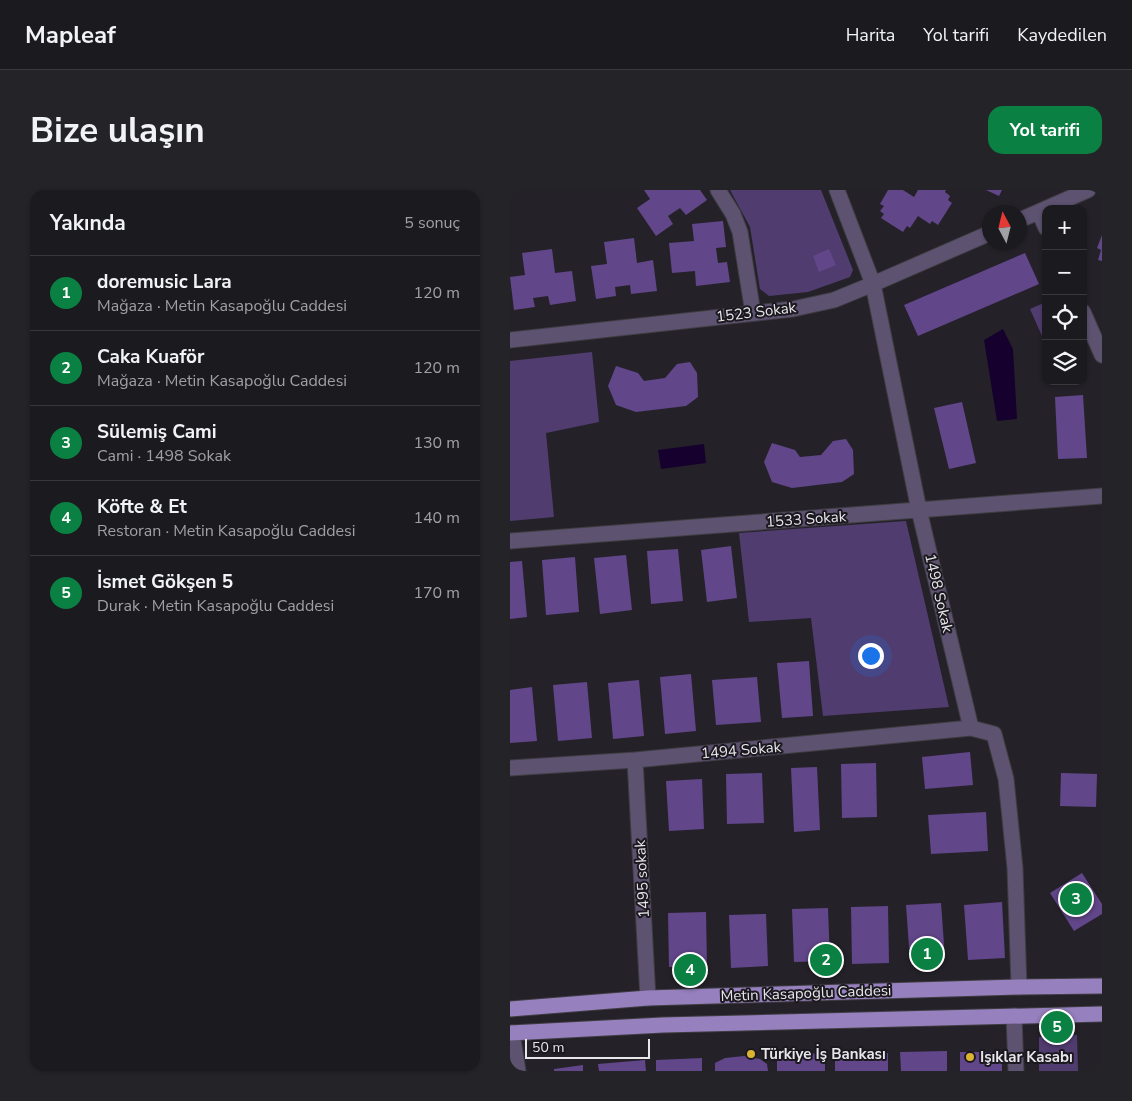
<!DOCTYPE html>
<html lang="tr">
<meta charset="utf-8">
<style>
:root{--surface:#1b1a1e;--page:#242327;--text:#f1f3f6;--muted:#a0a1a4;--line:#39383c;--accent:#0b8043}
body{margin:0;font-family:"Nunito Sans",sans-serif;background:var(--page);color:var(--text)}
.controls{position:absolute;right:15px;top:15px;display:grid;overflow:hidden;border-radius:10px;box-shadow:0 1px 4px #0004}
.controls button{width:45px;height:45px;display:grid;place-items:center;padding:0;border:0;border-bottom:1px solid var(--line);background:var(--surface);color:var(--text);font:25px sans-serif}
.compass{position:absolute;left:472px;top:15px;width:45px;height:45px;border-radius:50%;background:var(--surface);box-shadow:0 1px 4px #0004;rotate:353deg}
.scale{position:absolute;left:15px;bottom:12px;width:125px;box-sizing:border-box;padding-left:5px;border:2px solid #e7e6ea;border-top:0;font-size:14px;line-height:18px;white-space:nowrap;color:#e7e6ea;-webkit-text-stroke:4px #1b191f;paint-order:stroke}
.you{position:absolute;left:360px;top:465px;width:18px;height:18px;margin:-12px;border:4px solid #fff;border-radius:50%;background:#1a73e8;box-shadow:0 0 0 8px #1a73e833}
.badge{display:grid;place-items:center;width:32px;height:32px;border-radius:50%;background:var(--accent);color:#fff;font-size:16px;font-weight:700}
.pin{position:absolute;translate:-50% -50%;border:2px solid #fff;box-shadow:0 1px 5px #0006}
.list{margin:0;padding:0;list-style:none}
h2{display:flex;justify-content:space-between;align-items:center;height:65px;margin:0;padding:0 20px;font-size:21px}
h2 small{font-size:16px;font-weight:400;color:var(--muted)}
.list li{display:grid;grid-template-columns:32px 1fr auto;gap:15px;align-items:center;box-sizing:border-box;height:75px;padding:0 20px;border-top:1px solid var(--line)}
.list b{display:block;font-size:19px;white-space:nowrap}
.list p{margin:0;font-size:16px;white-space:nowrap;color:var(--muted)}
.list em{font-size:16px;font-style:normal;color:var(--muted)}
.icon{flex:none;width:28px;height:28px;fill:none;stroke:currentColor;stroke-width:2;stroke-linecap:round;stroke-linejoin:round}
.map{position:relative;flex:none;width:592px;height:881px;overflow:hidden;border-radius:15px}
header{display:flex;align-items:center;gap:30px;box-sizing:border-box;height:70px;padding:0 25px;background:var(--surface);border-bottom:1px solid var(--line)}
header strong{font-size:24px}
nav{display:flex;gap:28px;margin-inline-start:auto;font-size:18px}
.intro{display:flex;align-items:center;justify-content:space-between;box-sizing:border-box;height:120px;padding:0 30px}
h1{margin:0;font-size:35px}
.button{padding:12px 22px;border-radius:15px;background:var(--accent);color:#fff;font-size:18px;font-weight:700}
main{display:flex;gap:30px;padding:0 30px}
aside{flex:1;background:var(--surface);border-radius:15px;box-shadow:0 1px 4px #0004}
.map>svg:first-child{display:block}
.green{fill:#513c70}
.water{fill:#16002d}
.building{fill:#62468a}
.lines{fill:none;stroke-linecap:round;stroke-linejoin:round}
.street-casing{stroke:#3f3d43;stroke-width:17}
.primary-casing{stroke:#3f3d43;stroke-width:17}
.street{stroke:#5d5270;stroke-width:15}
.primary{stroke:#9780be;stroke-width:15}
.poi-dot{fill:#dab333;stroke:#1b191f;stroke-width:2}
.labels{text-anchor:middle;dominant-baseline:central;stroke-width:4;stroke-linejoin:round;paint-order:stroke}
.street-label{font-size:15px;fill:#e7e6ea;stroke:#1b191f}
.poi-label{font-size:15px;font-weight:bold;fill:#e7e6ea;stroke:#1b191f;text-anchor:start}
</style>
<header>
<strong>Mapleaf</strong>
<nav><a>Harita</a><a>Yol tarifi</a><a>Kaydedilen</a></nav>
</header>
<div class="intro"><h1>Bize ulaşın</h1><a class="button">Yol tarifi</a></div>
<main>
<aside>
<h2>Yakında<small>5 sonuç</small></h2>
<ul class="list">
<li><span class="badge">1</span><div><b>doremusic Lara</b><p>Mağaza · Metin Kasapoğlu Caddesi</p></div><em>120 m</em></li>
<li><span class="badge">2</span><div><b>Caka Kuaför</b><p>Mağaza · Metin Kasapoğlu Caddesi</p></div><em>120 m</em></li>
<li><span class="badge">3</span><div><b>Sülemiş Cami</b><p>Cami · 1498 Sokak</p></div><em>130 m</em></li>
<li><span class="badge">4</span><div><b>Köfte &amp; Et</b><p>Restoran · Metin Kasapoğlu Caddesi</p></div><em>140 m</em></li>
<li><span class="badge">5</span><div><b>İsmet Gökşen 5</b><p>Durak · Metin Kasapoğlu Caddesi</p></div><em>170 m</em></li>
</ul>
</aside>
<div class="map">
<svg width="592" height="881" viewBox="0 0 592 881">
<rect width="100%" height="100%" fill="#242228"/>
<!-- green -->
<path class="green" d="M220,0H311L343,80L340,87L298,102L259,106L250,99L240,37Z
M536,112V155L520,119Z
M82,162L89,232L36,243L44,327L0,331V171Z
M396,331L439,517L313,526L301,428L239,432L229,343Z
M567,845L568,881H529V847Z"/>
<!-- water -->
<path class="water" d="M493,139L503,159L507,229L487,231L474,150Z
M194,254L196,273L151,279L148,260Z"/>
<!-- building -->
<path class="building" d="M134,0H190L197,10L176,25L170,18L158,26L163,34L146,46L127,18L140,9Z
M378,0H393L404,7L408,0H436L435,2L440,6L438,10L442,13L428,35L422,31L420,34L408,26L400,38L397,36L393,42L371,28L374,24L370,21L374,16L370,14Z
M476,0H492L489,6Z
M213,31L216,57L206,58L208,73L217,72L220,92L186,96L185,81L162,83L159,53L184,51L182,34Z
M592,45V71L588,70L591,60L587,58Z
M124,48L127,73L143,70L147,101L121,104L120,95L105,97L106,106L86,109L81,76L97,74L94,52Z
M42,59L45,83L62,81L66,111L40,115L38,106L23,108L25,117L4,120L0,87L15,85L12,63Z
M319,59L326,75L309,82L303,66Z
M515,63L529,94L408,146L394,115Z
M180,172L187,183L188,207L176,216L126,222L106,215L98,196L106,176L128,183L134,191L155,188L167,174Z
M573,205L577,268L548,269L545,207Z
M452,212L466,273L439,279L424,218Z
M336,249L343,260L344,284L332,292L282,298L262,292L254,272L262,253L285,260L290,267L311,265L323,251Z
M221,356L227,408L197,412L191,360Z
M168,359L173,411L141,414L137,361Z
M116,365L122,420L90,424L84,368Z
M65,367L69,422L36,425L32,370Z
M12,371L17,427L0,429V372Z
M299,471L303,526L272,528L267,473Z
M181,484L186,541L155,544L150,487Z
M247,487L251,532L206,535L202,490Z
M129,490L134,546L103,549L98,493Z
M77,492L82,548L48,551L43,495Z
M22,497L27,551L0,553V500Z
M460,562L463,595L415,599L412,567Z
M366,573L367,627L332,628L331,574Z
M307,577L310,640L284,642L281,578Z
M252,583L254,633L217,634L216,584Z
M551,583L587,584L586,617L550,616Z
M192,589L194,639L159,641L156,591Z
M476,622L478,661L421,664L418,625Z
M572,683L592,714V724L564,741L540,703Z
M492,712L495,768L458,770L454,715Z
M431,713L435,768L400,771L396,715Z
M378,716L379,773L342,774L341,717Z
M318,718L320,771L284,772L282,719Z
M196,722L197,776L159,777L158,723Z
M256,724L258,776L221,778L219,725Z
M437,861V881H391L390,862Z
M450,862H492V881H450Z
M315,863V881H267V865Z
M378,863V881H325V864Z
M234,866L250,869L257,874L258,881H205V873L215,868Z
M192,868V881H146V870Z
M135,870L136,881H89L88,874Z
M73,875V881H44V879Z"/>
<g class="lines">
<!-- street casing -->
<g class="street-casing">
<path id="street" d="M208,0L223,24L230,42L243,123
M327,0L363,94L409,320L461,538L484,544L496,589L505,678L509,797
M529,22L536,38
M510,30L578,0
M573,122L592,165
M0,150L283,119L324,110L363,94L480,43
M0,351L592,306
M125,570L138,808
M0,578L125,570L461,538
M504,826L506,881
M2,843L8,881"/>
</g>
<!-- primary casing -->
<g class="primary-casing">
<path id="primary" d="M0,819L138,808L509,797L592,796
M0,843L153,835L592,824"/>
</g>
<!-- street -->
<use href="#street" class="street"/>
<!-- primary -->
<use href="#primary" class="primary"/>
</g>
<!-- markers -->
<g class="poi-dot">
<circle cx="241" cy="864" r="5"/>
<circle cx="460" cy="867" r="5"/>
</g>
<g class="labels">
<!-- street labels -->
<g class="street-label">
<text transform="translate(246 122) rotate(-7)">1523 Sokak</text>
<text transform="translate(296 329) rotate(-4)">1533 Sokak</text>
<text transform="translate(429 403) rotate(77)">1498 Sokak</text>
<text transform="translate(231 560) rotate(-5)">1494 Sokak</text>
<text transform="translate(132 689) rotate(-93)">1495 sokak</text>
<text transform="translate(296 803) rotate(-2)">Metin Kasapoğlu Caddesi</text>
</g>
<!-- poi labels -->
<g class="poi-label">
<text x="251" y="864">Türkiye İş Bankası</text>
<text x="470" y="867">Işıklar Kasabı</text>
</g>
</g>
</svg>
<div class="controls">
<button>+</button>
<button>−</button>
<button><svg class="icon" aria-label="locate" viewBox="0 0 24 24"><circle cx="12" cy="12" r="6"/><path d="M12 2v4M12 18v4M2 12h4M18 12h4"/></svg></button>
<button><svg class="icon" aria-label="layers" viewBox="0 0 24 24"><path d="M12 4l9 5-9 5-9-5zM3 14l9 5 9-5"/></svg></button>
</div>
<svg class="compass" viewBox="-18 -18 36 36"><path d="M0-13l5 13h-10z" fill="#e53935"/><path d="M0 13l5-13h-10z" fill="#a0a1a4"/></svg>
<div class="scale">50 m</div>
<div class="you"></div>
<div class="pin badge" style="left:417px;top:764px">1</div>
<div class="pin badge" style="left:316px;top:770px">2</div>
<div class="pin badge" style="left:566px;top:709px">3</div>
<div class="pin badge" style="left:180px;top:780px">4</div>
<div class="pin badge" style="left:547px;top:837px">5</div>
</div>
</main>
